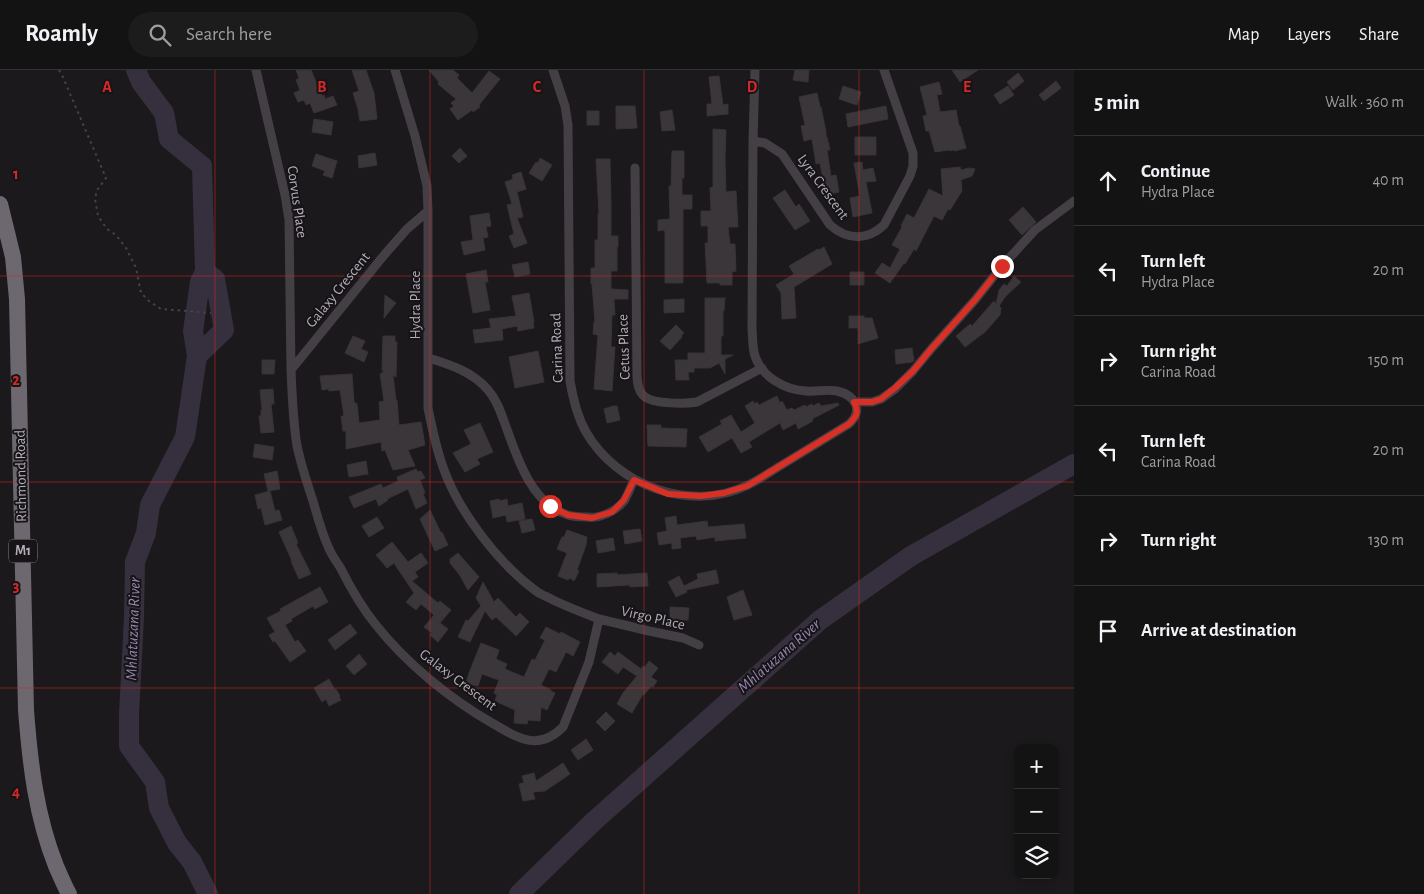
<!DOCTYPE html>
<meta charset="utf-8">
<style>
:root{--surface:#141314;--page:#1d1c1d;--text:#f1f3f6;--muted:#9d9ea0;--line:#333234}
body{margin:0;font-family:"Alegreya Sans",sans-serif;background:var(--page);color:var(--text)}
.controls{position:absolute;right:15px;bottom:15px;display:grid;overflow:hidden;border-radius:10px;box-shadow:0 2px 8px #0003}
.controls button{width:45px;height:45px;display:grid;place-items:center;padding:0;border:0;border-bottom:1px solid var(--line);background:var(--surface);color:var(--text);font:25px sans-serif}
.stop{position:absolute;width:15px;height:15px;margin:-11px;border:4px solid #d93025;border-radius:50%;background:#fff}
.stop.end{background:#d93025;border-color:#fff;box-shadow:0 1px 5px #0008}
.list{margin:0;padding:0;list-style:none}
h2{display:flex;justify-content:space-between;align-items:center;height:65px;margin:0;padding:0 20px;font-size:21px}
h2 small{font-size:16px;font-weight:400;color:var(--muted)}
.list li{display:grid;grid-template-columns:32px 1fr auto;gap:15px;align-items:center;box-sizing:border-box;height:90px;padding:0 20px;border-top:1px solid var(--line)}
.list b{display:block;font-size:19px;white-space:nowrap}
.list p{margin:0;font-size:16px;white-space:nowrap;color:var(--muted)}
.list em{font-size:16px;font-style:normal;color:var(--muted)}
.icon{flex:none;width:28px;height:28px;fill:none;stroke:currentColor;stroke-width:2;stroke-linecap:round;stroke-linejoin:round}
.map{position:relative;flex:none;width:1074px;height:824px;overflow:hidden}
header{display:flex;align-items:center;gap:30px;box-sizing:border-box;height:70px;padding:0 25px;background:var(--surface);border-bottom:1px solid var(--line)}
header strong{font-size:24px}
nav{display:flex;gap:28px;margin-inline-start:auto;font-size:18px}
.search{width:350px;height:45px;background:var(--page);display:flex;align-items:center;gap:12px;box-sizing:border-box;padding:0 18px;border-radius:28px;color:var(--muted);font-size:19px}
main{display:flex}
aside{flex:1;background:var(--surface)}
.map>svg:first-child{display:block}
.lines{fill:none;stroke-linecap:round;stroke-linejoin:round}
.river{stroke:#36303e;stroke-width:20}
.building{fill:#3a363a;stroke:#373337}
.path{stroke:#474249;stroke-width:2;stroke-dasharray:2.5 4;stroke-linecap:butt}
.street{stroke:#443f45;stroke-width:9}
.highway{stroke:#6d6770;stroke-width:16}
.route{stroke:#d93025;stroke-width:6}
.grid{fill:none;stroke:#d62828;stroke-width:1;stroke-opacity:0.55}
.labels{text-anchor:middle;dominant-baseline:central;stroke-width:4;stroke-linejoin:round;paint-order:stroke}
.shield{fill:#161416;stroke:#857e89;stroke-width:1}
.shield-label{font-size:14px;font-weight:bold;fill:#b5acba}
.street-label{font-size:15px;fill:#b5acba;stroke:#161416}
.water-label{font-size:16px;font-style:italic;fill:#9986b2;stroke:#161416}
.grid-label{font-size:16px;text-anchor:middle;font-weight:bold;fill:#d62828;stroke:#161416;stroke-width:4;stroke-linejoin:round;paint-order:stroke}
</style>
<header>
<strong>Roamly</strong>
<div class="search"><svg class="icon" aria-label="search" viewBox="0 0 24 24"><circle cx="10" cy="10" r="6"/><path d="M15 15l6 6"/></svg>Search here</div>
<nav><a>Map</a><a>Layers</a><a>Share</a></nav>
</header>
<main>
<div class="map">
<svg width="1074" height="824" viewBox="0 0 1074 824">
<rect width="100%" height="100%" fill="#1b191b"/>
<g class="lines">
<!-- river -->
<path class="river" d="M136,0L141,12L164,43L169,69L202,96L205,202L215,209L224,260L197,286L185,367L150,435L146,463L135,492L134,547L129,644V676L155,712L159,738L177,773L192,792L208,824
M197,286L193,261L200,212L205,202
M519,824L593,752L820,550L911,486L1074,394"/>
</g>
<!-- building -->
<path class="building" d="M296,0H311L322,26L324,25L325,29L333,26L337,35L314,43L310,33L306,35L304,30L298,32L294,23L300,20L296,10L299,8Z
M352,0H366L374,23L377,49L360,51L358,39L353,23L359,21Z
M429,0H453L459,5L457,8L472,23L489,1L500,9L479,35L480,37L473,42L472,40L458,50L450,39L454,36L451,33L456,29L438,14L439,12Z
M795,0H809L808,12L793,10Z
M952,0H978L960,12Z
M1018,3L1024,11L1013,20L1007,12Z
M719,6L723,35L728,34V44L707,46V34H712L709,7Z
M1056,11L1061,18L1044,31L1039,25Z
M939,12L942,24L937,25L940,42L956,40L959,56H960L966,78L955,81L954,80L950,81L949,80L935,82L929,61H926L923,46L927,45L920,17Z
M843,16L861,22L857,35L839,29Z
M1008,16L1014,25L1000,34L994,25Z
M817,23L820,37H821L826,62V67H827L830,80H827L831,106L836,105L839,122L826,125L820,93L816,94L812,69L804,71L801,56L805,55L799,27Z
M616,36H635L637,58L616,59Z
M886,36L888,49L848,57L846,44Z
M672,40L675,60L662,61L660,42Z
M587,41H599V55H587Z
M314,49L333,52L331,65L312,62Z
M713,59L726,60L725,89L726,122L736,121L738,157H728L730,174H735L736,201L732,202V215H720V213H707L705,173H708V156H701V141H711L710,118L713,117Z
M855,67H876V85H855Z
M460,78L467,86L459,93L452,86Z
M672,81H684V108H682V125H692V139H683V213H665V162L664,160L658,161V150L670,149L669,116H671Z
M375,83L377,95L359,98L358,86Z
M316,84L337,91L332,108L323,105L325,101L312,96Z
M540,88L552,95L542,111L529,103L536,92L538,93Z
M596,89H610L611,131V166H618V177H617V201H611V219L628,220V229H614L615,245H612L611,277H615L612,321L594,319L598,265L593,264L594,252H595L592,214H591V198H595V170H598V144H599Z
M862,92L863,100L873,98L876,111L866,112L872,143L853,147L850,128L860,126L854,93Z
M960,97L961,100L969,98L975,99L972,106L961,110L962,121L950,140L948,139L942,150L934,146L916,181L914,179L905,194L904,193L890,213L875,203L882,193L890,198L900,179L892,175L902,157L901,156L907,144L914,148L929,119L943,126L941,99Z
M521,102L526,119L517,122L523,147L517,148L527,173L514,178L509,166L514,164L507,135L512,134L505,112L513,109L512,105Z
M785,120L796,137L799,134L810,151L795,160L773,128Z
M1023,137L1036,152L1022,165L1009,150Z
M489,143L491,156L486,157L488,167L483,168L485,180L464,185L461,172L473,170L470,146Z
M824,177L832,194L794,217L796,248L782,249L781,223L776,215L794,204L789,196L818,179L819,180Z
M528,192L530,204L515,207L512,195Z
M486,200L488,212H485L490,240L473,243L466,204Z
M850,202H864V215H850Z
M1014,206L1021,212L1005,227L999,236L1001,238L1000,245L985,262L965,277L956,266L970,254L972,256L994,231L996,234L999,220L1004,214L1007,216Z
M529,223L534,252L533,253L534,258L518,261L517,256L502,259L503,270L475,273L473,260L491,258L489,249L516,246L512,226Z
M385,225L396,233L384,248Z
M705,228H725L724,241H723V266H721V285H733L725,289V304L719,293L710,298H694V302H688L689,310H676L675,290H688V283H705Z
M684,229V242L664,243V230Z
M849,246H864V248H872L878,268L858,274V258H849Z
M676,255L684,263L681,266L682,267L670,280L660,271Z
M353,266L365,271L361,279L368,282L364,292L345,283Z
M383,266H395V272H397L396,307L393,305L396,330H397L399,355L421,352L425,375L408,380L415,396L393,400L385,380L382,381L381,372L346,379V361H343L341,346H344L340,320L329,321L328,319L322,320L320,306L352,304L354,332L357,334L359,353L380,350L379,332L384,331L380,304H382V302H385L382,300Z
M912,278L914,291L912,292L896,294L895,280Z
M538,281L544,312L515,318L509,287Z
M262,290H275L274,304H262Z
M273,319L274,334H271L274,362L261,363L259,346H261V340H262L260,320Z
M777,326L780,333L782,331L787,340L792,338L794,340L805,335L806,337L812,334L813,336L819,333L821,336L838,333L839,335L812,349L813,351L798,359L796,353L783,360L780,353L749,372L752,377L741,383L732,368L708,382L699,367L722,354L720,351L731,345L741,362L755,353L745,336L753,331L754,334L757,332L759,335Z
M613,336H617L620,350L607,353L604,339Z
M480,353L493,382L477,389L480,394L465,402L453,383L471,374L464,360Z
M647,355H661V358L687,359L686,377L648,376Z
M255,374L274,377L272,390L253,387Z
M366,391L368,404L349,407L347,395Z
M416,399L418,402L421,401L425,408L420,410L425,423L423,424L427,433L416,439L408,419L387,429L388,430L379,436L376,429L354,438L349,427L381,414L383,418L398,411L397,407Z
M277,401L280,419L268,421L264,404Z
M270,421L275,441L279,440L282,450L265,455L261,438L258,439L255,425Z
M499,429L500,431L507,429L508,436L522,433L525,449L507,452L506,445L493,448L490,431Z
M430,440L441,463L442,462L448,475L435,481L420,449Z
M676,446L677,455L707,451L708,457L744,454L746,468L715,471V467L697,470L696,466L680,468L681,478L672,479V473L659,475L657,463L667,461L665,448Z
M377,447L384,458L369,467L362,456Z
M532,449L535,460L522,463L519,451Z
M291,456L298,473L296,474L311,504L299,509L291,491H292L279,462Z
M640,459L642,471L625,474L623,461Z
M567,460L587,467L586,475L577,500L579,501L574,511L570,508L568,510L558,506L567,483L557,479L562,467H564Z
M613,468L615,480L598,483L596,471Z
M392,472L408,492L421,483L428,493L415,502L418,507L412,511L438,533L440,531L451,540L440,553L448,559L438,572L430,565L432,563L424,557L434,545L421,534L416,540L406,532L414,523L394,493L387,498L376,485Z
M458,483L479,507L468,520L459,504L450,493V489Z
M716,500L719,513L686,520L687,522L676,527L668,512L679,506L684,516L698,509L697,504Z
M617,503V505L647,503L648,516L630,517V515L597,517V504Z
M483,512L494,532L498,528L516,547L520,543L529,552L516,566L496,547L492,550L485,541L470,572L458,567L466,550L468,551L481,536L476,528Z
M320,517L328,532L315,539L313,536L291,549L292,551L285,555L295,572L298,570L306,581L290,592L275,571L273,572L269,565L275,562L267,548L281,541L280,539Z
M743,520L752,545L734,550L727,527Z
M670,537L689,538L688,550H670Z
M350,554L357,563L335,580L328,570Z
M546,557L560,564L561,562L580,572L573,586L566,582L556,602L549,599L541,615L551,620V621L555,623L547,640L541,637L540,651L528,650L527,654L514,653L515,640L495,631L497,625L494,623L499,610L482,604L478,616L466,613L469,603L481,573L499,580L496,589L507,594L505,599L524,607L532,589L535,590L545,570L540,568Z
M610,582L615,586L618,582L641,599L643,596L645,597L649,591L658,598L651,607L657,611L653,617L651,616L644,625L643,624L632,643L617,634L623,623L637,606L623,597L618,604L602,592Z
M359,584L367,594L354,605L346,596Z
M329,609L335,620L336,619L340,626L339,627L341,630L329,636L326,629L322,632L314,618Z
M606,642L615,651L605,661L596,652Z
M586,669L593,680L578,690L571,680Z
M563,693L570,704L545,721L533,722L535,729L523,731L519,714L524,713L522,706L534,703L536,711Z"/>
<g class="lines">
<!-- path -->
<path class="path" d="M59,0L62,5L106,108L97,120L95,129L98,146L107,159L116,165L126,178L136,198L141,223L149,231L161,239L211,243"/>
<!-- street -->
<path class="street" d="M256,0L285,125L289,150L291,300
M395,0L415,66L427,116L428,141V338C432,358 436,378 443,397C458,441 499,494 536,521C541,525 548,527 553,530C568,537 583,543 599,549L589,592L563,657C538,682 518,668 492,653C450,629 406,593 376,555C362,538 350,517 340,497C335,490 330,482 327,474C321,460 317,445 313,431C307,413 301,394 297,376C293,351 292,325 291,300L385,184L407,159L428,141
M553,0L565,36L568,55L570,311C573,329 577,346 586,362C617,416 691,443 748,415C759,410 770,402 780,396C803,382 826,368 849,354C864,340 855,325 837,321C827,319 816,322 806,321C785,320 762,307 755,286C752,277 753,268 752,259L753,71L755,0
M753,71L765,73L782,84L830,155C847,170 867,171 884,155L910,106L913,96V83L884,0
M635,98L637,304C637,312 638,322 645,327C654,334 686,334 697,332L762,298
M429,288C451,295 473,302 488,320C497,330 501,343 505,354C517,387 531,434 568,445C574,447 581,447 587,447C600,449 616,441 624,431C628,425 631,416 634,410
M854,332H872L881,329L895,319L913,301L932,278L975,230L1002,196L1035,160L1074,131
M599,549L649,561L683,568L699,575"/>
<!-- highway -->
<path class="highway" d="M0,134L13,187L17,229L26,640C30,693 36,746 56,796C60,805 64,815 69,824"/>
</g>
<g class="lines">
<!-- route -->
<path class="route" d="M550,436L568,445L592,448L612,442L624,430L634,410L668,424L701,426L724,423L747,416L849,354C857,346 859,342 854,332H872L881,329L895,318L913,301L932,278L975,230L1002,196"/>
</g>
<!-- grid -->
<path class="grid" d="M215,0V824M430,0V824M644,0V824M859,0V824M0,206H1074M0,412H1074M0,618H1074"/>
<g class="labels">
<!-- shield labels -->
<rect class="shield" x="9" y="469.5" width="28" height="23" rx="4"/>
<g class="shield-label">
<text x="23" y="481">M1</text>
</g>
<!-- street labels -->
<g class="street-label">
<text transform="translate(823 117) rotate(54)">Lyra Crescent</text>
<text transform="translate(297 132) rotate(82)">Corvus Place</text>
<text transform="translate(338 220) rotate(-51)">Galaxy Crescent</text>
<text transform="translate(415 235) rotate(-90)">Hydra Place</text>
<text transform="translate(624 277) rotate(-92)">Cetus Place</text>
<text transform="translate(557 278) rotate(-92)">Carina Road</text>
<text transform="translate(21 406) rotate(-91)">Richmond Road</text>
<text transform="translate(653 548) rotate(13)">Virgo Place</text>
<text transform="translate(458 610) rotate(37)">Galaxy Crescent</text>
</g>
<!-- water labels -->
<g class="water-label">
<text transform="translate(133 559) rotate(-88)">Mhlatuzana River</text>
<text transform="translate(779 586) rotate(-41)">Mhlatuzana River</text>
</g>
</g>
<g class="grid-label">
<text x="107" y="22">A</text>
<text x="322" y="22">B</text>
<text x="537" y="22">C</text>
<text x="752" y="22">D</text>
<text x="967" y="22">E</text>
<text x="16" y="109">1</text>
<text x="16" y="315">2</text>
<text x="16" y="521">3</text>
<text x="16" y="727">4</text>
</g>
</svg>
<div class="controls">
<button>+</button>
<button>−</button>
<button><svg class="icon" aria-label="layers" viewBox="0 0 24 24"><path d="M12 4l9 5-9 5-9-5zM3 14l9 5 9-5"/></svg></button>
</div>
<div class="stop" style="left:550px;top:436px"></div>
<div class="stop end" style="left:1002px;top:196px"></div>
</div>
<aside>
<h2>5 min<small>Walk · 360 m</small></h2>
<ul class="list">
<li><svg class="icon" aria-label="ahead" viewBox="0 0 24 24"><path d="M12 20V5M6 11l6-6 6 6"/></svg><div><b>Continue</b><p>Hydra Place</p></div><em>40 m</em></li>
<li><svg class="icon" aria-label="left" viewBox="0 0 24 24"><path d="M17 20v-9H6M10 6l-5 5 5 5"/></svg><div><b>Turn left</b><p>Hydra Place</p></div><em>20 m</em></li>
<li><svg class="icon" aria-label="right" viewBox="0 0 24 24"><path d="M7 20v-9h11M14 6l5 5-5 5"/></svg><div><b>Turn right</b><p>Carina Road</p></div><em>150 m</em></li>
<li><svg class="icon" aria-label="left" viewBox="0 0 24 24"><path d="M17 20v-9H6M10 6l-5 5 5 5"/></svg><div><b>Turn left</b><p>Carina Road</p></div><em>20 m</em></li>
<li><svg class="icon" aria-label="right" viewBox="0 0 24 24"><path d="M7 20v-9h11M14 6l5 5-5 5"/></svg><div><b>Turn right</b></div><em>130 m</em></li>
<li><svg class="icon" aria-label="arrive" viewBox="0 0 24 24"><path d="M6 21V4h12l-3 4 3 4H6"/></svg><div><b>Arrive at destination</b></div></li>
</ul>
</aside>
</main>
